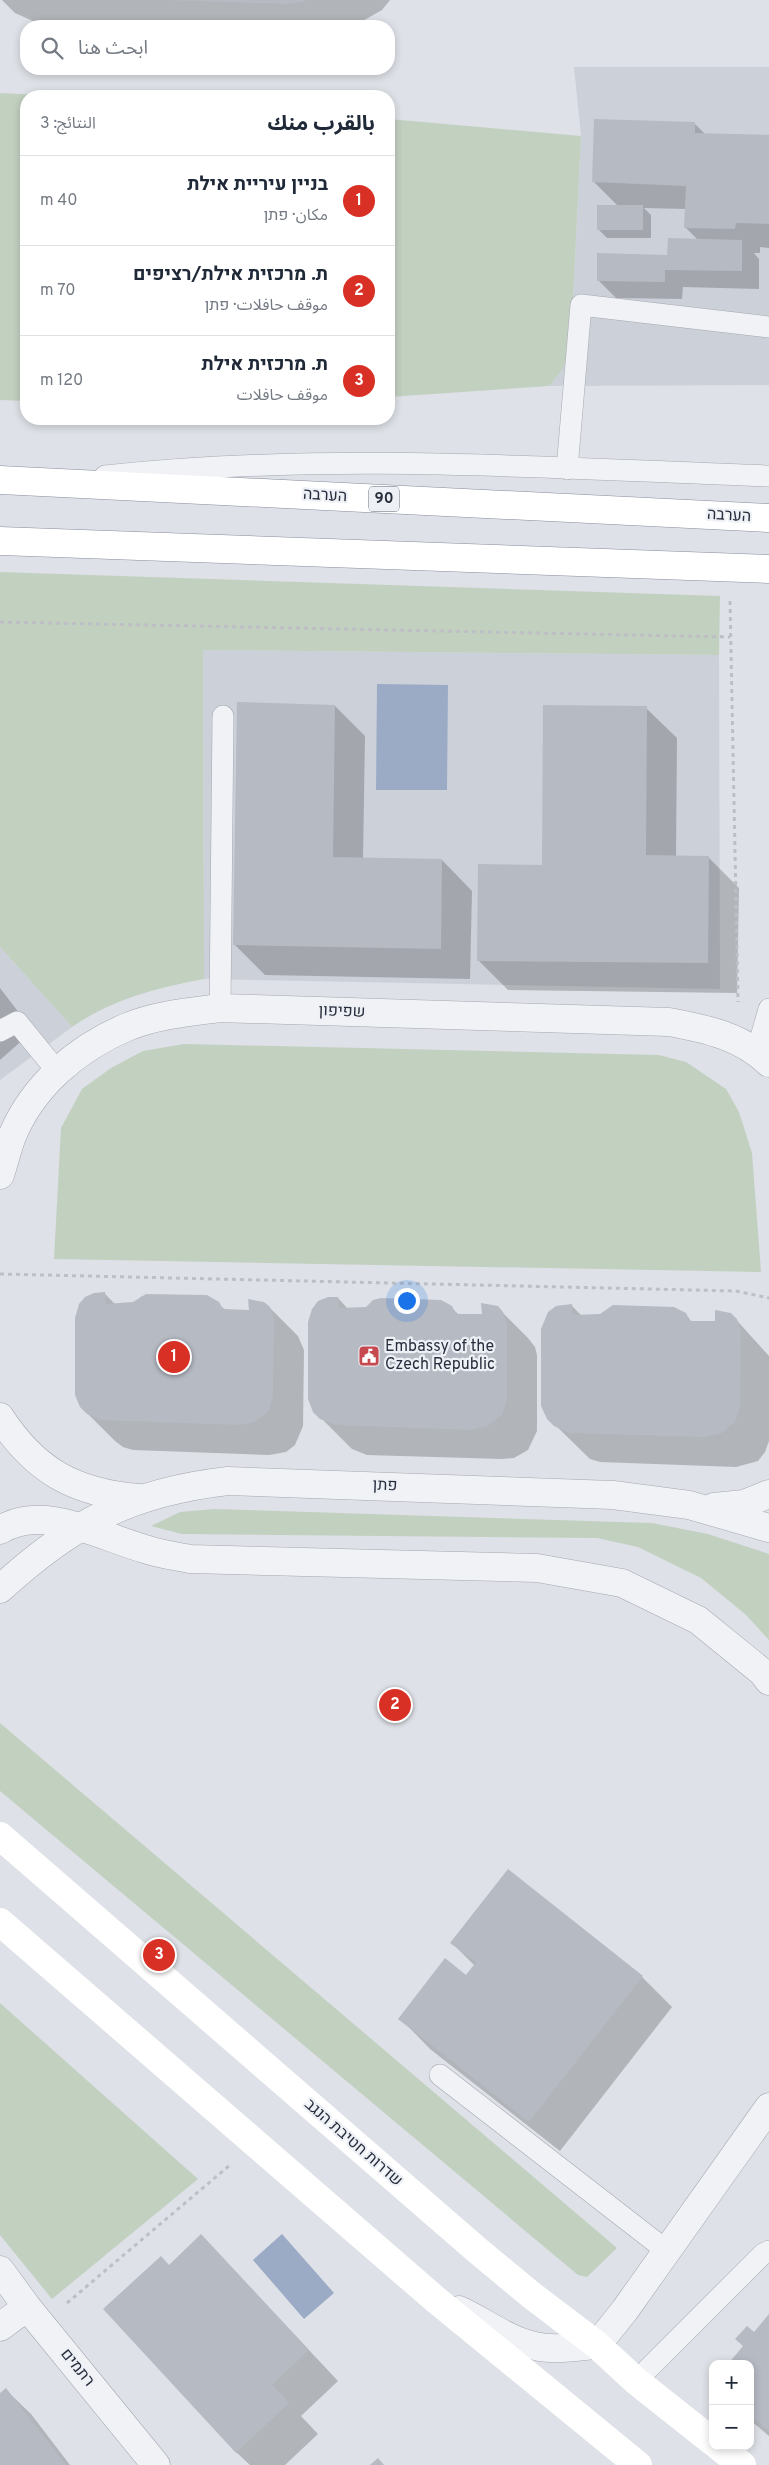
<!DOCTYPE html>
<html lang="ar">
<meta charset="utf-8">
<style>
:root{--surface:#fff;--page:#f6f6f7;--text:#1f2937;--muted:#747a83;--line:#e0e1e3;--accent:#d93025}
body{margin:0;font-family:Overpass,"Noto Sans Arabic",Heebo,sans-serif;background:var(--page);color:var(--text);direction:rtl}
.controls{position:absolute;right:15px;bottom:15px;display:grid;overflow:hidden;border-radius:10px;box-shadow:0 2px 8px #0003}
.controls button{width:45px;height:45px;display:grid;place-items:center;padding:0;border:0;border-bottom:1px solid var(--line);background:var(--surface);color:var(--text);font:25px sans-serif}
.you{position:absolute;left:406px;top:1300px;width:18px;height:18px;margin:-12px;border:4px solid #fff;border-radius:50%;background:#1a73e8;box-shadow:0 0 0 8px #1a73e833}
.badge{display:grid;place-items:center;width:32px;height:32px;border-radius:50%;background:var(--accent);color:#fff;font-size:16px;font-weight:700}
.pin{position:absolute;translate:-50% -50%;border:2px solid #fff;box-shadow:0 1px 5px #0006}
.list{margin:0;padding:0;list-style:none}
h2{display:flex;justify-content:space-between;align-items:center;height:65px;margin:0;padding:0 20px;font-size:21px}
h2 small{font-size:16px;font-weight:400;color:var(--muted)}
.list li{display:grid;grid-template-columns:32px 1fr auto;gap:15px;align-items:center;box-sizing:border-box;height:90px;padding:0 20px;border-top:1px solid var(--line)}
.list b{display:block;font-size:19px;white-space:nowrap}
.list p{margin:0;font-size:16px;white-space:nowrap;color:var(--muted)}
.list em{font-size:16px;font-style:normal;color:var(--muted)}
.icon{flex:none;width:28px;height:28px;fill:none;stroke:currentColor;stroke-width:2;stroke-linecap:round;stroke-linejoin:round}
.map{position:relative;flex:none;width:769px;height:2465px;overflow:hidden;direction:ltr}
.search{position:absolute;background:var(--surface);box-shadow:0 2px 8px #0003;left:20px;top:20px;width:375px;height:55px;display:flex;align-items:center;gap:12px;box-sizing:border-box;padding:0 18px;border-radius:20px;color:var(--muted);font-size:19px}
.panel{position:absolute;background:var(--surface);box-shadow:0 2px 8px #0003;left:20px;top:90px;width:375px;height:335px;border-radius:20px;direction:rtl}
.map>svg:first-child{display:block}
.built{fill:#ccd0d9}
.green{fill:#c2d0c0}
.water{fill:#9babc5}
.shadow{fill:#0003}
.building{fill:#b6bac3}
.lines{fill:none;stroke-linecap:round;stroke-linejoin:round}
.service-casing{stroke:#a4a8b1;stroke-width:22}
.minor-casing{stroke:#a4a8b1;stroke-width:29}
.trunk-casing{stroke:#878d9d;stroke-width:29}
.path{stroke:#bdbfc5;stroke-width:3;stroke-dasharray:4 4;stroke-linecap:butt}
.service{stroke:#f1f2f5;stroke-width:21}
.minor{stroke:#f1f2f5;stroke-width:28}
.secondary{stroke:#fff;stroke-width:28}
.trunk{stroke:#fff;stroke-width:28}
.labels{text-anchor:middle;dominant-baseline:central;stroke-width:4.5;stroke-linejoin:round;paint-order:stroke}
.shield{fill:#edf0f5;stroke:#636874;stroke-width:1}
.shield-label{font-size:15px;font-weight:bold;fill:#282e3d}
.street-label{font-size:16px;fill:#282e3d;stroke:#edf0f5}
.poi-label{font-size:16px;fill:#282e3d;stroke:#edf0f5;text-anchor:start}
</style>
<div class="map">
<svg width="769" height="2465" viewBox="0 0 769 2465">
<rect width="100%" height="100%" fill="#dee1e7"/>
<!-- built -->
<path class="built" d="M574,67H769V385L549,386L563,369L571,341L581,136Z
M203,650L719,655L720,989L204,979Z
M0,947L72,1027L0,1080Z"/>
<!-- green -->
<path class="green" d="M0,93L61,96H26V401L0,400Z
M389,119L581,136L571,341L563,369L549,386L389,397Z
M0,572L720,596L719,655L203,650L204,979C156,988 113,999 72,1027L0,947Z
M184,1044L659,1055L686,1062L726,1089L739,1112L752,1153L761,1272L54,1259L61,1128L82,1089L111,1068L143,1051Z
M214,1509L652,1523L708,1534L769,1554V1640L745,1614L701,1578L638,1547L597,1538L182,1534L151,1526L180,1512Z
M0,1723L617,2248L587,2277L578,2275L0,1791Z
M0,2003L198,2179L52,2299L0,2235Z"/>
<!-- water -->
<path class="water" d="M377,684L448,685L447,790H376Z
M282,2234L334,2293L304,2319L253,2260Z"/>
<!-- shadow -->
<path class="shadow" d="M2,0H390L382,10L354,26H44L15,13Z
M694,123L705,134L769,136V248L760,247V253H754L759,259V289L683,287L682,299L616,298L598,280L669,256L698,240L685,227L686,209L644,208L651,215V238H607L598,229L618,206L594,182Z
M335,706L365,736L363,859L442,860L472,891L470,979L265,975L235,945Z
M646,708L677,738L676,857H708L739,888L737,993L508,990L478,960L543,866Z
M0,988L33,1031L0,1060Z
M104,1293L115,1304H133L142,1296L207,1297L226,1310L250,1311L267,1305L298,1336L304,1350L303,1426L295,1445L286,1452L269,1455L133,1450L123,1447L115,1441L84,1410Z
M338,1298L348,1309L451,1307L459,1315H483L497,1307L528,1338L535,1347L537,1355V1431L528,1450L514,1458L502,1459L367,1455L352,1449L314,1411Z
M571,1305L582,1316L685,1314L693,1323H717L731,1314L769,1356V1441L765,1452L758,1461L736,1467L600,1462L590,1459L548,1418Z
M452,1943L642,1977L672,2007L560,2151L430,2049L400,2018L466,1976L475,1966Z
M201,2235L338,2381L301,2416L318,2434L285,2465H250L236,2452Z
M769,2316V2436L750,2420V2364L754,2334Z
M6,2390L31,2414L70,2465H0V2394Z"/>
<!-- building -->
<path class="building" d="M159,0H306V1L289,4Z
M594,119L695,122V133L769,135V224L736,223L735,229L684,228L686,186L592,182Z
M597,205H643V230H597Z
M668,238L742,240V271L665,270V282L597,281V253L667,255Z
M237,702L335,705L333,857L442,859L441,949L233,945Z
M543,705L647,706L646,855L709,856L708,963L477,961L478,864L542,865Z
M105,1292L106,1304L133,1302L146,1294L207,1295L219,1302L223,1309L249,1310L248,1299L264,1302L270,1307L274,1319L273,1396L269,1410L255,1422L238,1425L102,1420L87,1414L80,1407L75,1395V1318L79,1304L85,1297L94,1293Z
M328,1297H338L339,1308L366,1307L373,1300L381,1298L441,1300L452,1306L456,1314H482L481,1303L498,1306L503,1312L507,1324V1400L502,1415L488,1426L471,1430L336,1425L320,1419L313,1412L308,1399V1322L312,1309L318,1301Z
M572,1304L573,1315L600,1314L613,1305L674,1307L686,1313L690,1321H715V1310L731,1313L737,1319L741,1331L740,1407L735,1422L722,1433L705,1437L569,1433L554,1426L547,1419L541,1406V1329L548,1312L556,1306Z
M508,1869L643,1976L529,2122L398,2019L445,1958L466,1975L476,1962L450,1943Z
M201,2234L309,2350L272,2385L289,2403L236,2453L103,2309L161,2256L169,2265Z
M769,2314V2431L750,2416V2364H728L743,2346L735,2339L747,2326L754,2332Z
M6,2388L66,2465H0V2393Z
M378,2458L384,2465H370Z"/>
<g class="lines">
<!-- service casing -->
<g class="service-casing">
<path id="service" d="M567,469L581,305L769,327
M105,476C326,452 548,468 769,476
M220,1008L223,716
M0,1031L17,1022L57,1071
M757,1051L769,1009
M440,2075L667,2251
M636,2381L763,2254L769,2251"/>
</g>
<!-- minor casing -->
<g class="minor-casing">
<path id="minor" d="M0,1175C4,1163 7,1150 11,1139C31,1087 77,1048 127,1027C156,1015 189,1012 220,1008L669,1022C707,1029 741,1036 769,1063
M0,1417C35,1471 75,1493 139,1498
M714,1507L744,1504L769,1494
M0,1530C44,1503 101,1537 145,1549C159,1554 175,1556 190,1559L537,1568L622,1583L698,1620L762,1672L769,1681
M0,1589C72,1523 130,1492 228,1481L613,1495L689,1505L769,1528
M0,2270L27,2307L156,2465
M459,2310C484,2321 508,2341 535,2346C555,2351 577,2346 597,2345L625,2310L769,2107
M0,2327L27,2307"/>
</g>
<!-- trunk casing -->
<g class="trunk-casing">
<path id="trunk" d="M0,480L769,518
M0,541L769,569"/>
</g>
<!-- path -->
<path class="path" d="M730,601L738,1002
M0,622L730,637
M0,1274L736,1291L769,1298
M67,2303L230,2165"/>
<!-- service -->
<use href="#service" class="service"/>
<!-- minor -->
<use href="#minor" class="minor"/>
<!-- secondary -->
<path class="secondary" d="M0,1836L477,2250L530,2294L597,2345L636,2381L713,2442
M0,1922L435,2299L638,2465
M718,2446L742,2465"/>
<!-- trunk -->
<use href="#trunk" class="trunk"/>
</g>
<!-- icons -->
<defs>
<g id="civic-square" transform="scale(1.125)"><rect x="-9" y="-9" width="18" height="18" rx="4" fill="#c64950" stroke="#edf0f5"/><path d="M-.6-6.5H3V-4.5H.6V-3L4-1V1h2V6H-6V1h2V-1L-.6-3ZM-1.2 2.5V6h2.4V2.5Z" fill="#fff"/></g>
</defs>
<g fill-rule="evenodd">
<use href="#civic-square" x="369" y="1356"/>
</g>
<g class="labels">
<!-- shield labels -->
<rect class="shield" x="369" y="486.5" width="30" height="25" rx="4"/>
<g class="shield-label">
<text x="384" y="499">90</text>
</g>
<!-- street labels -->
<g class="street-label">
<text transform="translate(325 496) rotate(3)">הערבה</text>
<text transform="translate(729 516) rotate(3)">הערבה</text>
<text transform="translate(342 1012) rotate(2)">שפיפון</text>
<text transform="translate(385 1486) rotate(2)">פתן</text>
<text transform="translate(353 2143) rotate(41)">שדרות חטיבת הנגב</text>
<text transform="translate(77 2368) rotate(51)">רתמים</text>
</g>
<!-- poi labels -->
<g class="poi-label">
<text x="385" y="1347">Embassy of the<tspan x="385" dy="18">Czech Republic</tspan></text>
</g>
</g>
</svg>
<div class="controls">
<button>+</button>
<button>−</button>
</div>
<div class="you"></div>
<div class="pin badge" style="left:174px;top:1357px">1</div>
<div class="pin badge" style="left:395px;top:1705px">2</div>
<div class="pin badge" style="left:159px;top:1955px">3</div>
<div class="search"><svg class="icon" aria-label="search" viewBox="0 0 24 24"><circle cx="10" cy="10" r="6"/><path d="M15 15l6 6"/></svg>ابحث هنا</div>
<section class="panel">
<h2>بالقرب منك<small>النتائج: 3</small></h2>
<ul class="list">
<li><span class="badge">1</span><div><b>בניין עיריית אילת</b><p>مكان · פתן</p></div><em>40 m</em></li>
<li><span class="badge">2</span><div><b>ת. מרכזית אילת/רציפים</b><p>موقف حافلات · פתן</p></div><em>70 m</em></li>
<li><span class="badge">3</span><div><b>ת. מרכזית אילת</b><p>موقف حافلات</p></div><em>120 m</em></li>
</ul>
</section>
</div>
